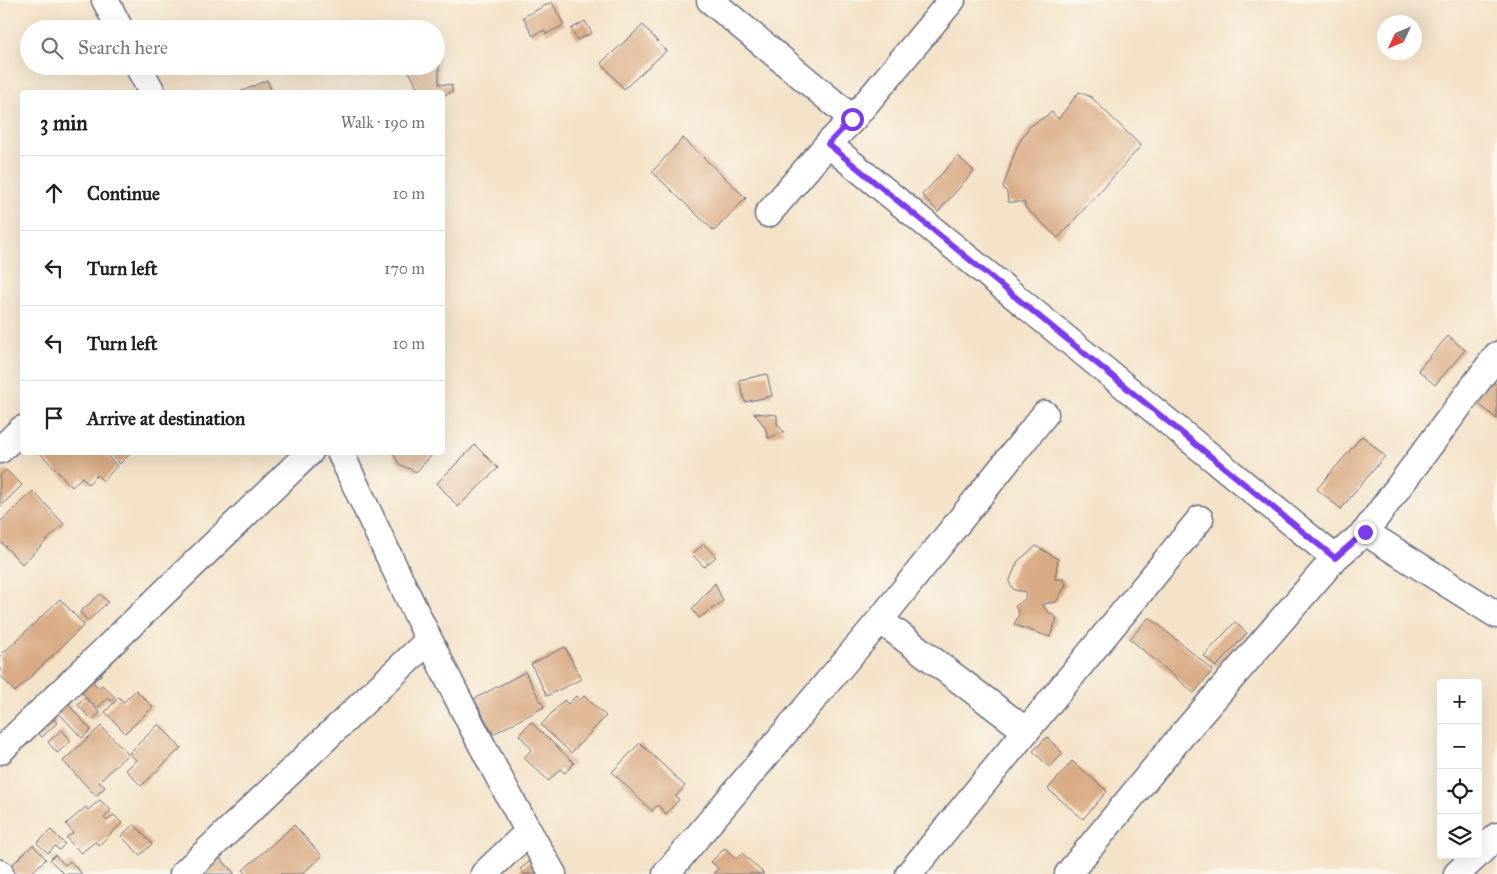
<!DOCTYPE html>
<meta charset="utf-8">
<style>
:root{--surface:#fff;--page:#f2f2f2;--text:#202124;--muted:#757577;--line:#e0e0e0}
body{margin:0;font-family:"IM FELL Great Primer",serif;background:var(--page);color:var(--text)}
.controls{position:absolute;right:15px;bottom:15px;display:grid;overflow:hidden;border-radius:5px;box-shadow:0 5px 20px #0002}
.controls button{width:45px;height:45px;display:grid;place-items:center;padding:0;border:0;border-bottom:1px solid var(--line);background:var(--surface);color:var(--text);font:25px sans-serif}
.compass{position:absolute;left:1377px;top:15px;width:45px;height:45px;border-radius:50%;background:var(--surface);box-shadow:0 5px 20px #0002;rotate:226deg}
.stop{position:absolute;width:15px;height:15px;margin:-11px;border:4px solid #7c3aed;border-radius:50%;background:#fff}
.stop.end{background:#7c3aed;border-color:#fff;box-shadow:0 1px 5px #0008}
.list{margin:0;padding:0;list-style:none}
h2{display:flex;justify-content:space-between;align-items:center;height:65px;margin:0;padding:0 20px;font-size:21px}
h2 small{font-size:16px;font-weight:400;color:var(--muted)}
.list li{display:grid;grid-template-columns:32px 1fr auto;gap:15px;align-items:center;box-sizing:border-box;height:75px;padding:0 20px;border-top:1px solid var(--line)}
.list b{display:block;font-size:19px;white-space:nowrap}
.list em{font-size:16px;font-style:normal;color:var(--muted)}
.icon{flex:none;width:28px;height:28px;fill:none;stroke:currentColor;stroke-width:2;stroke-linecap:round;stroke-linejoin:round}
.map{position:relative;flex:none;width:1497px;height:874px;overflow:hidden}
.search{position:absolute;background:var(--surface);box-shadow:0 5px 20px #0002;left:20px;top:20px;width:425px;height:55px;display:flex;align-items:center;gap:12px;box-sizing:border-box;padding:0 18px;border-radius:28px;color:var(--muted);font-size:19px}
.panel{position:absolute;background:var(--surface);box-shadow:0 5px 20px #0002;left:20px;top:90px;width:425px;height:365px;border-radius:5px}
.map>svg:first-child{display:block}
.building{fill:#d9ab84}
.lines{fill:none;stroke-linecap:round;stroke-linejoin:round}
.minor-casing{stroke:#676e83;stroke-width:29}
.minor{stroke:#fff;stroke-width:26}
.route{stroke:#7c3aed;stroke-width:6}
</style>
<div class="map">
<svg width="1497" height="874" viewBox="0 0 1497 874">
<rect width="100%" height="100%" fill="#fbf7ec"/>
<filter id="ink" filterUnits="userSpaceOnUse"><feTurbulence type="fractalNoise" baseFrequency=".02" numOctaves="2"/><feDisplacementMap in="SourceGraphic" scale="10" xChannelSelector="R" yChannelSelector="G"/><feConvolveMatrix kernelMatrix="1 2 1 2 8 2 1 2 1" color-interpolation-filters="sRGB"/></filter>
<filter id="wash" filterUnits="userSpaceOnUse"><feTurbulence type="fractalNoise" baseFrequency=".0096" numOctaves="4" result="noise"/><feDisplacementMap in="SourceGraphic" scale="20" xChannelSelector="R" yChannelSelector="G"/><feGaussianBlur stdDeviation="1.12" result="paint"/><feColorMatrix in="noise" values="0 0 0 0 0 0 0 0 0 0 0 0 0 0 0 0 0 1.4 0 .05"/><feComposite in="paint" operator="in"/></filter>
<g filter="url(#wash)">
<rect width="100%" height="100%" fill="#f4e2c8"/>
<g id="blocks">
<!-- building -->
<path class="building" d="M552,2L564,25L546,34L544,30L533,36L523,17Z
M585,21L592,33L577,40L571,29Z
M643,25L666,51L624,89L601,63Z
M439,57V84L452,85V92L442,96V92H420L406,66H436V58Z
M267,80L272,92H240Z
M1079,92L1091,97L1141,146L1058,238L1026,208L1024,202H1008L1007,193L1003,187L1017,146L1029,127L1052,112L1058,119Z
M683,138L746,198L714,231L652,172Z
M958,156L974,171L938,212L922,195Z
M1448,336L1465,350L1435,385L1418,370Z
M767,374L772,396L745,402L739,380Z
M1490,379L1497,385V419L1473,399Z
M754,413L777,415V424L784,432L768,438L765,427Z
M1362,436L1385,456L1341,509L1317,489Z
M475,445L498,468L458,507L437,483Z
M39,452H104L117,466L103,481L97,475L88,484L82,477L72,487Z
M109,452H132L120,464Z
M392,452H432L431,456L416,472L399,464Z
M6,470L22,485L0,507V476Z
M33,491L64,524L22,564L0,541V522Z
M704,544L716,557L704,567L692,554Z
M1036,546L1058,559L1055,579H1063L1066,585L1056,602L1043,604L1046,610L1057,618L1050,637L1014,625L1019,614L1015,606L1025,599L1026,592L1014,590L1009,582L1018,561Z
M715,583L723,601L699,618L692,609Z
M100,594L108,602L88,621L80,612Z
M60,599L84,625L15,692L0,675V656Z
M1149,617L1213,670L1194,693L1130,639Z
M1235,622L1247,633L1216,667L1204,656Z
M565,647L581,679L547,696L531,664Z
M93,665L102,674L93,682L99,688L102,685L115,697L111,701L108,698L97,708L80,691Z
M525,672L544,707L493,734L474,699Z
M136,690L153,707L125,733L105,712L119,697L124,702Z
M576,696L580,700L584,696L606,716L571,753L541,725L564,700L568,704Z
M85,698L100,713L92,720L78,705Z
M67,703L91,730L82,738L57,711Z
M53,718L57,723L42,737L37,732Z
M531,722L574,763L565,773L560,769L549,781L524,758L532,749L519,735Z
M159,724L181,748L141,786L126,770L136,760L129,753Z
M101,726L128,754L99,782L105,787L96,796L63,761Z
M62,730L71,741L57,753L48,742Z
M1047,737L1063,754L1049,767L1033,751Z
M640,743L685,786L676,796L679,800L666,814L658,805L652,811L612,772Z
M1072,761L1107,791L1083,819L1048,789Z
M100,800L111,810L104,818L107,821L114,815L122,823L99,845L95,842L81,853L66,838L73,833L66,824L86,807L88,810Z
M134,824L152,844L140,855L121,836Z
M294,825L322,856L302,874H247L243,870Z
M51,830L65,844L59,850L55,846L48,853L37,843Z
M33,845L46,859L30,874H2Z
M725,848L736,859L742,853L764,874H713L718,868L711,862Z
M216,854L235,874H196Z
M55,855L65,865L70,861L82,874H64L50,860Z
M533,859L541,874H524L520,869Z"/>
</g>
</g>
<g filter="url(#ink)">
<use href="#blocks" fill-opacity="0" stroke="#676e83" stroke-width="1"/>
<g class="lines">
<!-- minor casing -->
<g class="minor-casing">
<path id="minor" d="M105,0L120,29
M710,0L853,119
M138,66L152,92
M828,144L1335,558
M768,214L828,144L853,119L952,0
M0,450L22,429
M340,452C407,595 473,738 553,874
M1365,532L1497,615
M880,620L1025,730
M0,751L310,452
M1478,854L1497,836
M0,873V874
M183,874L429,640
M484,874L528,832
M666,874L880,620L1045,414
M909,874L1200,519
M1068,874L1177,741L1335,558L1365,532L1497,355
M1457,874L1477,855"/>
</g>
<!-- minor -->
<use href="#minor" class="minor"/>
</g>
</g>
<g class="lines" filter="url(#ink)">
<!-- route -->
<path class="route" d="M852,119L828,144L1335,558L1365,532"/>
</g>
</svg>
<div class="controls">
<button>+</button>
<button>−</button>
<button><svg class="icon" aria-label="locate" viewBox="0 0 24 24"><circle cx="12" cy="12" r="6"/><path d="M12 2v4M12 18v4M2 12h4M18 12h4"/></svg></button>
<button><svg class="icon" aria-label="layers" viewBox="0 0 24 24"><path d="M12 4l9 5-9 5-9-5zM3 14l9 5 9-5"/></svg></button>
</div>
<svg class="compass" viewBox="-18 -18 36 36"><path d="M0-13l5 13h-10z" fill="#e53935"/><path d="M0 13l5-13h-10z" fill="#757577"/></svg>
<div class="stop" style="left:852px;top:119px"></div>
<div class="stop end" style="left:1365px;top:532px"></div>
<div class="search"><svg class="icon" aria-label="search" viewBox="0 0 24 24"><circle cx="10" cy="10" r="6"/><path d="M15 15l6 6"/></svg>Search here</div>
<section class="panel">
<h2>3 min<small>Walk · 190 m</small></h2>
<ul class="list">
<li><svg class="icon" aria-label="ahead" viewBox="0 0 24 24"><path d="M12 20V5M6 11l6-6 6 6"/></svg><div><b>Continue</b></div><em>10 m</em></li>
<li><svg class="icon" aria-label="left" viewBox="0 0 24 24"><path d="M17 20v-9H6M10 6l-5 5 5 5"/></svg><div><b>Turn left</b></div><em>170 m</em></li>
<li><svg class="icon" aria-label="left" viewBox="0 0 24 24"><path d="M17 20v-9H6M10 6l-5 5 5 5"/></svg><div><b>Turn left</b></div><em>10 m</em></li>
<li><svg class="icon" aria-label="arrive" viewBox="0 0 24 24"><path d="M6 21V4h12l-3 4 3 4H6"/></svg><div><b>Arrive at destination</b></div></li>
</ul>
</section>
</div>
